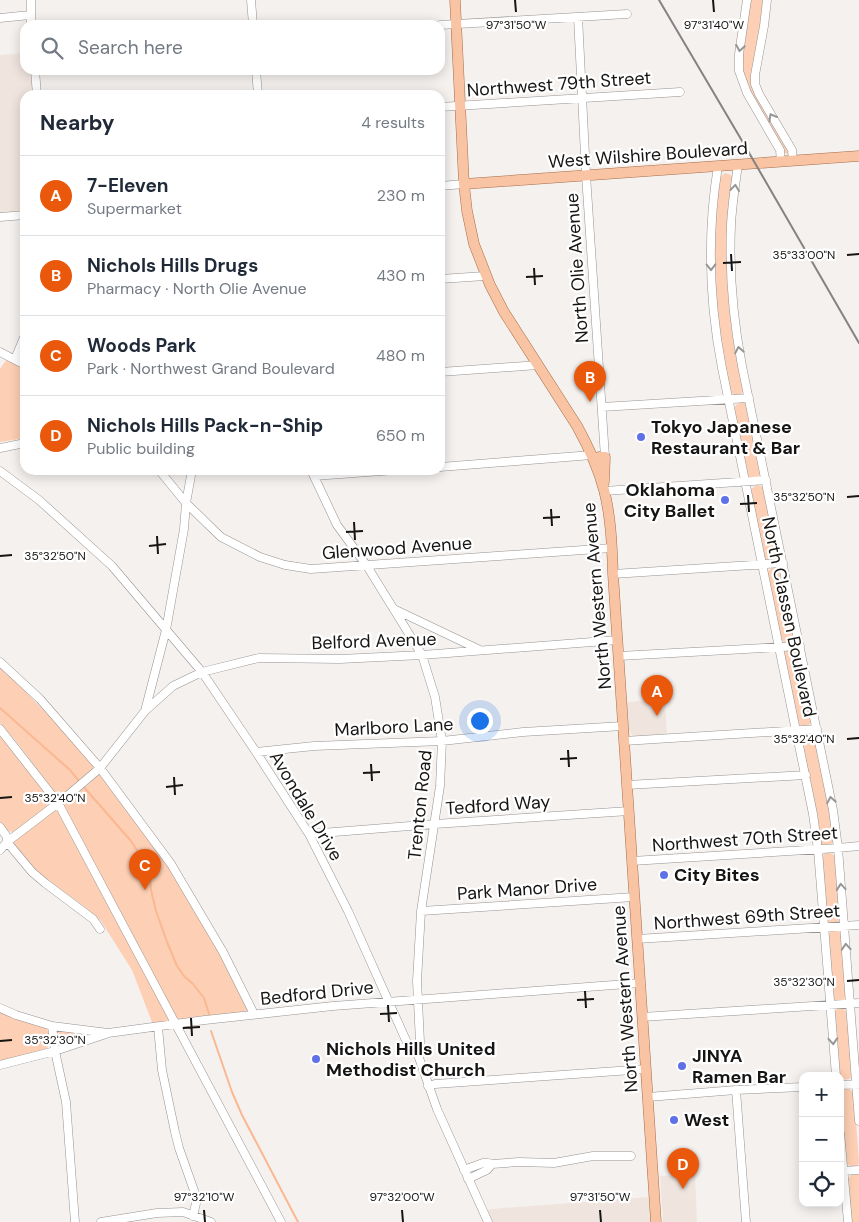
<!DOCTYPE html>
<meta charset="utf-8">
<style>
:root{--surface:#fff;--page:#f2f2f3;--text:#1f2937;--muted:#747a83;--line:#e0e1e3;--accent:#ea580c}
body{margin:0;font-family:"DM Sans",sans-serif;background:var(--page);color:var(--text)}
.controls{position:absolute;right:15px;bottom:15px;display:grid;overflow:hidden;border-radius:10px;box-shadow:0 2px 12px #0003}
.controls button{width:45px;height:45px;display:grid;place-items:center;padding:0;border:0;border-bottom:1px solid var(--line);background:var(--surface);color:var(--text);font:25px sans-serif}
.you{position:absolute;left:479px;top:720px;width:18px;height:18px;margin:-12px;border:4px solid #fff;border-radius:50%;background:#1a73e8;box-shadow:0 0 0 8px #1a73e833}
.badge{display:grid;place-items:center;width:32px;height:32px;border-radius:50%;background:var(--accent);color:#fff;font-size:16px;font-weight:700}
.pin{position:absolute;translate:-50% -41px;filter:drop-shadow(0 1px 2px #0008)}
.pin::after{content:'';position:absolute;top:26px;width:18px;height:15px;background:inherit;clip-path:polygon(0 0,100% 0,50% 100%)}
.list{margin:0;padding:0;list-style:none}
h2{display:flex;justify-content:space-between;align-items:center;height:65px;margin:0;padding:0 20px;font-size:21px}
h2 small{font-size:16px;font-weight:400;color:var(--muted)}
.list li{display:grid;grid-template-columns:32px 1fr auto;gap:15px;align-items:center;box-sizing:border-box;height:80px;padding:0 20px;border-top:1px solid var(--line)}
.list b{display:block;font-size:19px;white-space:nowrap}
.list p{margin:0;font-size:16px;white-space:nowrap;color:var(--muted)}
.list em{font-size:16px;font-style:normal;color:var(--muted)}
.icon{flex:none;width:28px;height:28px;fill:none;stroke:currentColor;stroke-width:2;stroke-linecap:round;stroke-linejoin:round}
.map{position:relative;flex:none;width:859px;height:1222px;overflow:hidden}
.search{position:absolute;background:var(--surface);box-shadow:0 2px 12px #0003;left:20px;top:20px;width:425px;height:55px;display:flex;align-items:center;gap:12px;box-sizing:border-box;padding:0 18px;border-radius:15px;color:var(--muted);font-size:19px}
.panel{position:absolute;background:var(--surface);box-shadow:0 2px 12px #0003;left:20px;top:90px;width:425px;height:385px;border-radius:15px}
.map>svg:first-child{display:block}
.built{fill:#f0e5de}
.green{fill:#fdcfb4}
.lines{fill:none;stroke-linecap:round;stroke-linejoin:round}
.stream{stroke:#fab892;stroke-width:2}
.minor-casing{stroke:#969391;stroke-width:9}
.major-casing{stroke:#a66d49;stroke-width:11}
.minor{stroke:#fff;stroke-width:8}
.major{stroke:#f8c4a3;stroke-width:10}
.rail{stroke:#858281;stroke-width:2}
.oneway{stroke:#969695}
.ticks{fill:none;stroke:#161514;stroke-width:2}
.poi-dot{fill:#6071e8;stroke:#fff;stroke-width:2}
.labels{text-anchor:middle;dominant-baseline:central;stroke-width:4.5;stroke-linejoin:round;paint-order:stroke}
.street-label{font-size:18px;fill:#161514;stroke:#fff}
.poi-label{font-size:18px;font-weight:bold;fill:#161514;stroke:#fff;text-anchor:start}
.ticks-label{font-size:12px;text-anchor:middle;fill:#161514;stroke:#fff;stroke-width:4.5;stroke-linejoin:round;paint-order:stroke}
</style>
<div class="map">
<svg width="859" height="1222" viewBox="0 0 859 1222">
<rect width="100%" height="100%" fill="#f5f1ef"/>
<!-- built -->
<path class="built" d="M25,53V70H32L34,95H25V212L0,214V55Z
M665,699L667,735L635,737L632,735L629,731L627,702Z
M695,1174L697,1222H663L660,1176Z
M649,1197L651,1222H492L486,1211L491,1209Z"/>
<!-- green -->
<path class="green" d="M750,0H764L753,76L789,151L788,154L785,153L747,87C736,61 746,28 750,0Z
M725,173C730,174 732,175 733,179L728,236L744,389L741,395L736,396L731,392C726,368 720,344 718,320C712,272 714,224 720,177Z
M7,359L25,368V438L0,442V369Z
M742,402L745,403L747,406L761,473L759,477L756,478L749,477L747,474L734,409L736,405Z
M757,485L764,487L778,557L774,561L768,560L764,557L751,493V489Z
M774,567L779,568L782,571L795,638C792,644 784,645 781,638L767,573L769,570Z
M787,650H794L798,653L812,721C809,728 801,728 798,722L784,657L785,652Z
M0,665L50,717L93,766V769L92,771L59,798L56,795L15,740L0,723Z
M811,732L814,734L829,802L834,840C831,847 825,848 820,843L816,810L802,741V738L804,734Z
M0,733L52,803L51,805L14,832C6,832 4,828 0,822Z
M96,774H100C146,831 188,893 223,958C232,975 240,992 248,1009V1011L246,1013L179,1021L177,1018L63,807L65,802L90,783Z
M55,810L59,812L171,1020L169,1023L151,1025L152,1022L132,970L101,921L85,907L34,870L14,845V840Z
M829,852L835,856L840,919C837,924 831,925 827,920L822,857L824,854Z
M832,930H837L841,933L846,996L843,1001H836L833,998L828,935Z
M838,1008L844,1009L847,1012L852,1076C849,1080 847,1080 842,1079L840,1076H839L834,1012Z
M0,1010L45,1027C52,1035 53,1044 44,1051L0,1063Z
M58,1030L85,1033L86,1035L84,1037L61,1045L57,1043L56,1032Z
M845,1089H850L854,1094L859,1163L858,1165L852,1167L847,1164L846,1162L841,1093Z
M853,1173L859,1175V1222H851L848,1180L851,1175Z"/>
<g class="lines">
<!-- stream -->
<path class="stream" d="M0,708L70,770L79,781
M82,785L131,841L144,861L150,876L151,890L156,911L167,942L177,966L184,976L193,984L204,998L210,1017
M211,1031L232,1092L242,1115L298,1222"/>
<!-- minor casing -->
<g class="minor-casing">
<path id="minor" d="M31,0V25
M251,0L253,25
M747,0L739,54V71L747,93L780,150L781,162
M767,0L764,26L755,75V84L759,94L792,150L793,161
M578,17L586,175L605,457
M0,18L30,15
M440,25L627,14
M35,70L37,95
M256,70L258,95
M440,107L680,92
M738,165C735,185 732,205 731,225C729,273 733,319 742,366L833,810L838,848L859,1121
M718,166C707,233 709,301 722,368L813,814L818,850L836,1076
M440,186L464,184
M0,217L25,215
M440,279L485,276
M0,352L25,365
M15,359L25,335
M440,372L538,365
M602,407L749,398
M0,448L25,443
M440,467L592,455
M159,470L186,503L221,537L260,557L285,565L311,569L612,548
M311,470L337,525L367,566L422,655L435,697L442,741L440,786L421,911L417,981L420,1042V1048L418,1055
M0,471L39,500L112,566L202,672L256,752L309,834L348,911L409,1047L418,1055L437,1109L488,1222
M314,476L395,470
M604,491L766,480
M613,574L783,563
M396,610L478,649
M619,656L800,646
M0,662L40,699L100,768L171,864L223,952L254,1014
M145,711L173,686L202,672L259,658L340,659L422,655L618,640
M0,729L58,803L281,1222
M624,741L817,729
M256,752L314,746L442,741L523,732L623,726
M627,785L806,775
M0,827L7,837V842L32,872L45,883L93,919L100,929
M309,834L435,824L629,811
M0,850L7,842L66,797L100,768L145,711L166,630L184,529L186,503L192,470
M632,861L838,848L859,846
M421,911L634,897
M637,939L859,925
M0,1008L16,1015L52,1026L108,1033L205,1020L333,1006L640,983
M642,1017L859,1003
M52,1026L55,1051L66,1102L75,1222
M158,1027L162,1070L175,1132L179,1148L197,1199L193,1216
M0,1065L55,1051L106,1034
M840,1085L859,1084
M428,1086L435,1084L646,1069
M736,1090L746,1222
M648,1097L736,1090L803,1087
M840,1133L848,1222
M464,1170L483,1163H488L492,1164L519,1162L554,1163L593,1156H631
M843,1171L859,1170
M468,1179L487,1170L492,1164
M101,1222L157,1213L183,1212L211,1222"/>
</g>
<!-- major casing -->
<g class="major-casing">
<path id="major" d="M455,0L464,184L467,211L474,244L490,285L504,312L577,426C588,446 598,467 604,490C611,517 612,546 613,574L656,1222
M464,184L859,156
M593,459L599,457H605L604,482"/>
</g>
<!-- minor -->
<use href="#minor" class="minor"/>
<!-- major -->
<use href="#major" class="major"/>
<!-- rail -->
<path class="rail" d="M659,0L748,151L859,343"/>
</g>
<!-- one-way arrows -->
<defs><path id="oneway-chevron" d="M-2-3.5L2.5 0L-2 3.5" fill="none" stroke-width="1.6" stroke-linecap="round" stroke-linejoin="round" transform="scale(1.25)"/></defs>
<g class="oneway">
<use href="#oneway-chevron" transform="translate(740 48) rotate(99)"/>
<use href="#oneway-chevron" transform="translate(772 117) rotate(-120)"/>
<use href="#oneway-chevron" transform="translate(735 188) rotate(-83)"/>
<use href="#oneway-chevron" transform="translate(711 267) rotate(89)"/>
<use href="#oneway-chevron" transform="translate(739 350) rotate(-100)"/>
<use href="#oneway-chevron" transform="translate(831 800) rotate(-100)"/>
<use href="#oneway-chevron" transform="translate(841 887) rotate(-95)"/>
<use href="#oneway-chevron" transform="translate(846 947) rotate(-94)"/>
<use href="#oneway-chevron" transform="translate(833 1041) rotate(86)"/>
</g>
<!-- ticks -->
<path class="ticks" d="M515,0L516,12M713,0L714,12M731,254L732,271M847,255L859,254M723,263L741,262M534,268L535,285M526,277L543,276M748,495L749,512M847,497L859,496M740,504L757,503M551,509L552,526M543,518L560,517M354,522L355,540M346,532L363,531M157,536L158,554M149,546L166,544M0,556L12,555M847,739L859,738M568,750L569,767M560,759L577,758M371,764L372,781M363,773L380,772M174,777L175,795M166,787L183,785M0,798L12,797M847,981L859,980M585,991L586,1008M577,1000L594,999M388,1005L389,1022M380,1014L397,1013M191,1018L192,1036M183,1028L200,1027M0,1041L12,1040M204,1210L205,1222M402,1210L403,1222M600,1210L601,1222"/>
<!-- markers -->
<g class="poi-dot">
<circle cx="641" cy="437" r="5"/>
<circle cx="725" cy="500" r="5"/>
<circle cx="664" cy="875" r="5"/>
<circle cx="316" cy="1059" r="5"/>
<circle cx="682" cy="1066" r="5"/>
<circle cx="674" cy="1120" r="5"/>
</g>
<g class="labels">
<!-- street labels -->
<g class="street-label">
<text transform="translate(559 84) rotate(-4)">Northwest 79th Street</text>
<text transform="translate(648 155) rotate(-4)">West Wilshire Boulevard</text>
<text transform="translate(577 268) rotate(-94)">North Olie Avenue</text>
<text transform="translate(397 548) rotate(-4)">Glenwood Avenue</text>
<text transform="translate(597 596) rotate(-95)">North Western Avenue</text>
<text transform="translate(789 617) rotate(78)">North Classen Boulevard</text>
<text transform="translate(374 641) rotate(-2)">Belford Avenue</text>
<text transform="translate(394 727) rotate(-3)">Marlboro Lane</text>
<text transform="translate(420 805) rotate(-84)">Trenton Road</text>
<text transform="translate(498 805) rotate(-4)">Tedford Way</text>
<text transform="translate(306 806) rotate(59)">Avondale Drive</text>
<text transform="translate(745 839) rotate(-4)">Northwest 70th Street</text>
<text transform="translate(527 889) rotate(-4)">Park Manor Drive</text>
<text transform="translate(747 917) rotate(-4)">Northwest 69th Street</text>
<text transform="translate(317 993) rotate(-6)">Bedford Drive</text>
<text transform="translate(625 999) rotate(-94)">North Western Avenue</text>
</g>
<!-- poi labels -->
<g class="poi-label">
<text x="651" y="427">Tokyo Japanese<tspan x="651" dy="21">Restaurant &amp; Bar</tspan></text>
<text x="715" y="490" text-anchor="end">Oklahoma<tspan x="715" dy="21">City Ballet</tspan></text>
<text x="674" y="875">City Bites</text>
<text x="326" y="1049">Nichols Hills United<tspan x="326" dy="21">Methodist Church</tspan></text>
<text x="692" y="1056">JINYA<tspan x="692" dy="21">Ramen Bar</tspan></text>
<text x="684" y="1120">West</text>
</g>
</g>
<g class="ticks-label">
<text x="516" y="29">97°31'50"W</text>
<text x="714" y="29">97°31'40"W</text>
<text x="804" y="259">35°33'00"N</text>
<text x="804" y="501">35°32'50"N</text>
<text x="55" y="560">35°32'50"N</text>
<text x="804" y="743">35°32'40"N</text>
<text x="55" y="802">35°32'40"N</text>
<text x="804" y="986">35°32'30"N</text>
<text x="55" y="1044">35°32'30"N</text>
<text x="204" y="1201">97°32'10"W</text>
<text x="402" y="1201">97°32'00"W</text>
<text x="600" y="1201">97°31'50"W</text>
</g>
</svg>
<div class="controls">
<button>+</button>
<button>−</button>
<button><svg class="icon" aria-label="locate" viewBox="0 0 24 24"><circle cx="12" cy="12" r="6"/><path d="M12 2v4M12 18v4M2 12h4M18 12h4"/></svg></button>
</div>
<div class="you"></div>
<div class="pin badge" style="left:657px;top:716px">A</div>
<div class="pin badge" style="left:590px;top:402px">B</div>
<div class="pin badge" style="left:145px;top:890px">C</div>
<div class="pin badge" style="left:683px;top:1189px">D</div>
<div class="search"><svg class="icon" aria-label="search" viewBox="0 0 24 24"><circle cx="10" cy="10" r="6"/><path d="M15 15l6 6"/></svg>Search here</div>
<section class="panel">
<h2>Nearby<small>4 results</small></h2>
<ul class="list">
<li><span class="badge">A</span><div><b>7-Eleven</b><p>Supermarket</p></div><em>230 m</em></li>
<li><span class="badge">B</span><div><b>Nichols Hills Drugs</b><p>Pharmacy · North Olie Avenue</p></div><em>430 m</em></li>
<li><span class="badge">C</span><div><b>Woods Park</b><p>Park · Northwest Grand Boulevard</p></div><em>480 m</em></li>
<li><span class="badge">D</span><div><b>Nichols Hills Pack-n-Ship</b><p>Public building</p></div><em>650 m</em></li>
</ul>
</section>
</div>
